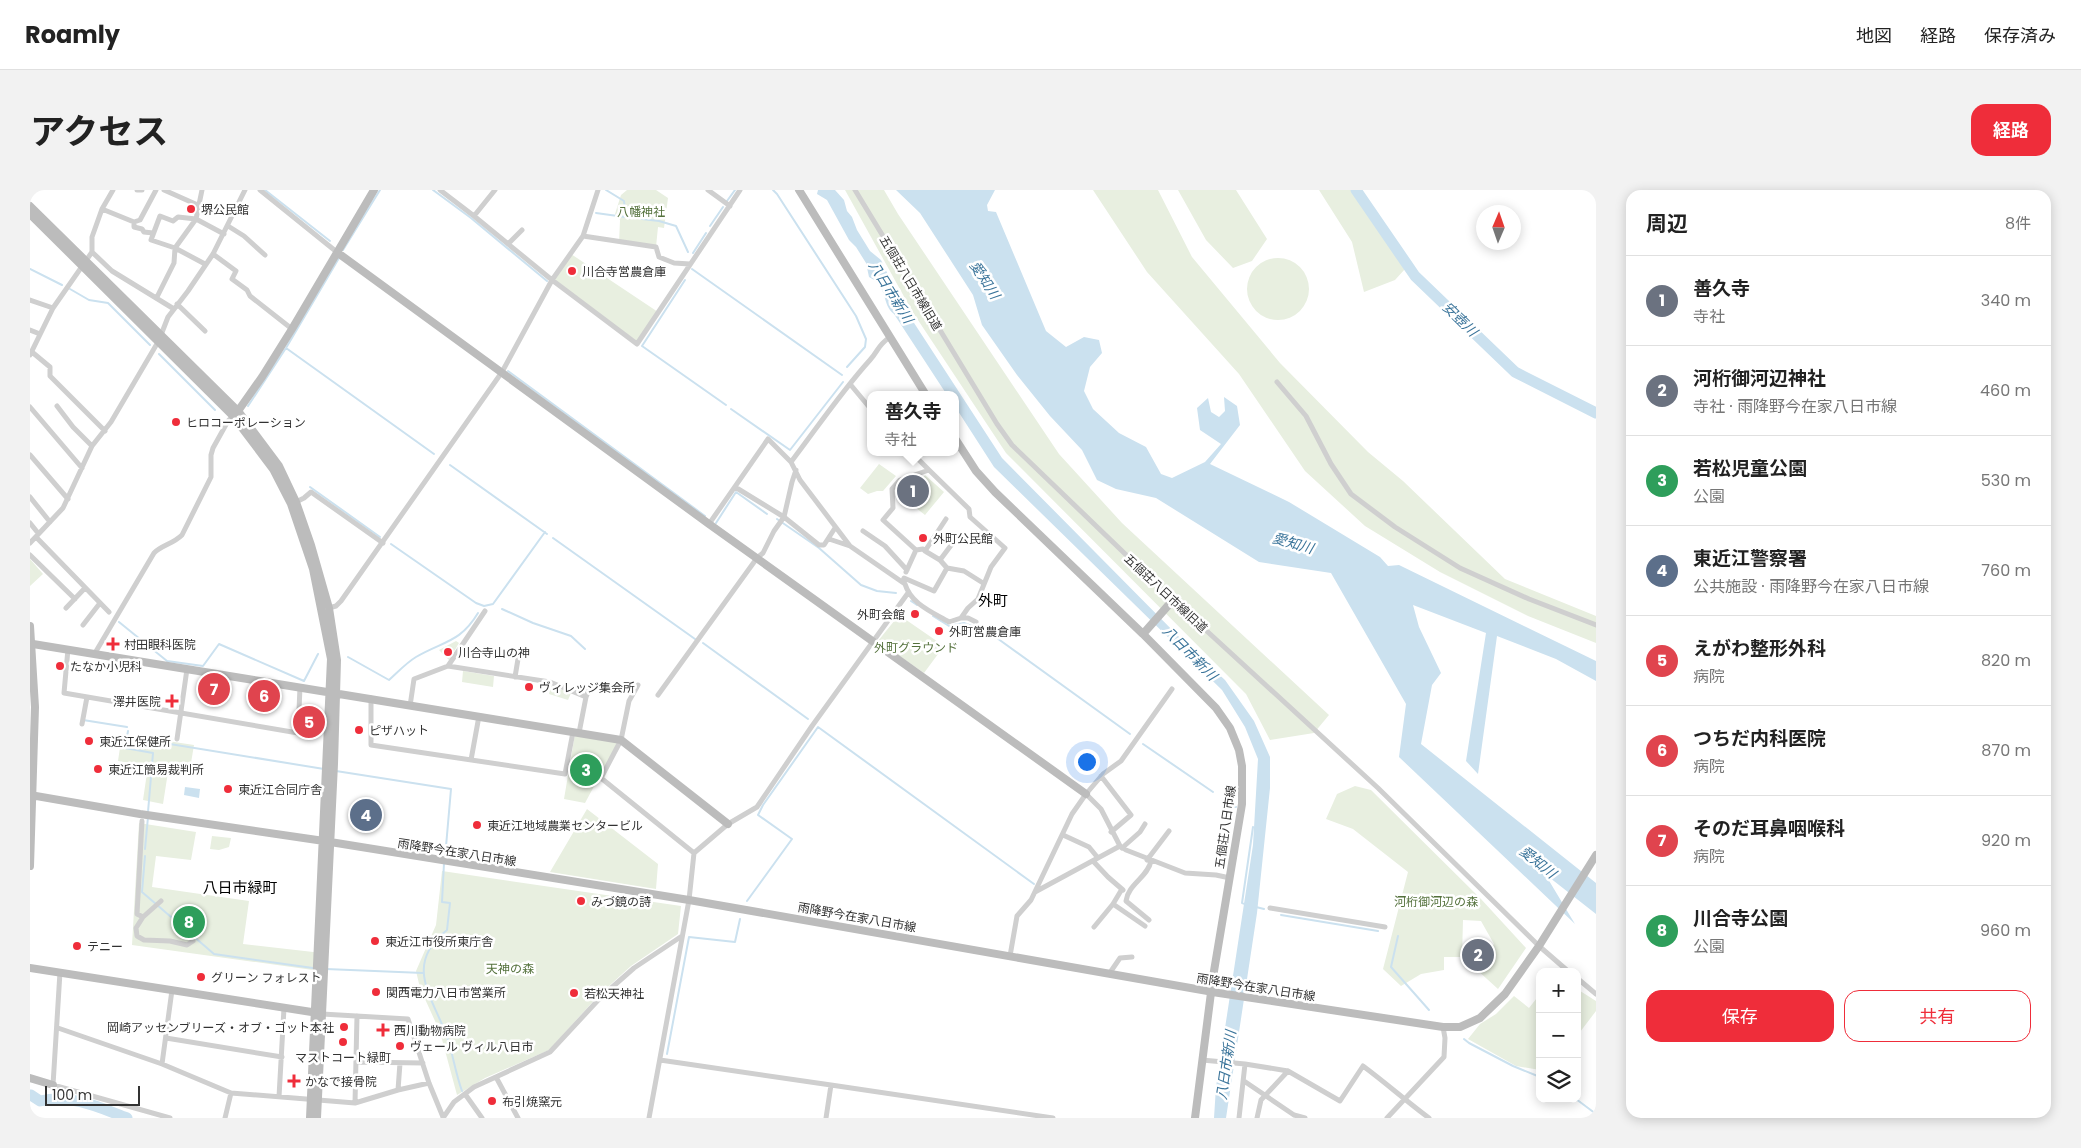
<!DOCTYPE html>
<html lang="ja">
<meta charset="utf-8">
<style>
:root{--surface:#fff;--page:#f2f2f2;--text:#222;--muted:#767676;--line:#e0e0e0;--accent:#ef2d3a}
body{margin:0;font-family:Poppins,"Noto Sans JP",sans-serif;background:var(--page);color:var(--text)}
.controls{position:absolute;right:15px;bottom:15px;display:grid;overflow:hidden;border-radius:10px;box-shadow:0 2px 12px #0003}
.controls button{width:45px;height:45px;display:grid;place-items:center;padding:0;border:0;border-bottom:1px solid var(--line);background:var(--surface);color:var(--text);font:25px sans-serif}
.compass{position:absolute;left:1446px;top:15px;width:45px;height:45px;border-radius:50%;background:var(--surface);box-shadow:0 2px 12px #0003;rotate:2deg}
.scale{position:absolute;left:15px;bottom:12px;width:95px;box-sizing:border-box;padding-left:5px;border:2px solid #323232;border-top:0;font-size:14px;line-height:18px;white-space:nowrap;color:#323232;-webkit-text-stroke:4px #fff;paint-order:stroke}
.you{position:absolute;left:1056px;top:571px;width:18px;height:18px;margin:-12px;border:4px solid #fff;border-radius:50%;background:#1a73e8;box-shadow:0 0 0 8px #1a73e833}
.badge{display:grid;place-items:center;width:32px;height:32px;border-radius:50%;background:var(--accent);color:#fff;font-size:16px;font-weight:700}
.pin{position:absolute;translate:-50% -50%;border:2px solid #fff;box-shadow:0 1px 5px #0006}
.popup{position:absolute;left:837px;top:201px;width:92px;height:65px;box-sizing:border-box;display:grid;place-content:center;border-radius:10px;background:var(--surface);filter:drop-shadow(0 1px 4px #0005);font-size:16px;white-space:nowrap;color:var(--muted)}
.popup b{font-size:19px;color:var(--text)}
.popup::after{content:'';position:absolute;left:50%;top:100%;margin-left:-10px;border:10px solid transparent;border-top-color:var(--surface)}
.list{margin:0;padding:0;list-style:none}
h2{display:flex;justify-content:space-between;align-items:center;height:65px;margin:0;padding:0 20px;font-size:21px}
h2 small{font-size:16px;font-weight:400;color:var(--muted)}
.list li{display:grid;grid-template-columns:32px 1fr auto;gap:15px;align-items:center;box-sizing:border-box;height:90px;padding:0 20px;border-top:1px solid var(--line)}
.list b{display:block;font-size:19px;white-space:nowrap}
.list p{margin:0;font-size:16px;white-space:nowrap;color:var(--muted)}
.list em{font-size:16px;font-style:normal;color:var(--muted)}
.actions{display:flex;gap:10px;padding:15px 20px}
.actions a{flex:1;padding:11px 0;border:1px solid var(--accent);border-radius:15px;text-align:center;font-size:18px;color:var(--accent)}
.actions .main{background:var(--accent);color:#fff}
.icon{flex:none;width:28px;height:28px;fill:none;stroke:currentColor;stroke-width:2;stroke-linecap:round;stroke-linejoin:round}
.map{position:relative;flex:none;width:1566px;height:928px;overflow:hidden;border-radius:15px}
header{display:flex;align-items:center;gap:30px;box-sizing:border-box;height:70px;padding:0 25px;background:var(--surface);border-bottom:1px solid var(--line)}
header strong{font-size:24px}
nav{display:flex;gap:28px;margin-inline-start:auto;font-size:18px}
.intro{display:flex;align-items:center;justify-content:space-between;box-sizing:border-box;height:120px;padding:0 30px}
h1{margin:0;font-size:35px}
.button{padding:12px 22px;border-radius:15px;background:var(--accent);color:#fff;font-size:18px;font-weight:700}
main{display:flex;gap:30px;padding:0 30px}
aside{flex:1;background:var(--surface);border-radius:15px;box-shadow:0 2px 12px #0003}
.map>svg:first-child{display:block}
.green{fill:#e8efe0}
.water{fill:#cbe1ef}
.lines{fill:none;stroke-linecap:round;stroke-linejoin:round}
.stream{stroke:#cbe1ef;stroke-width:2}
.river{stroke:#cbe1ef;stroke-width:11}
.street{stroke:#cfcfcf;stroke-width:5}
.secondary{stroke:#bcbcbc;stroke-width:8}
.poi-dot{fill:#ef2d3a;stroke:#fff;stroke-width:2}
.labels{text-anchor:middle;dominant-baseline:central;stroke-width:5;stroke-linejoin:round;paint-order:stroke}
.poi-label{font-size:12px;fill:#323232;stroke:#fff;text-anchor:start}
.park-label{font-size:12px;fill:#54713c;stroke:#fff}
.street-label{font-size:12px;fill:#323232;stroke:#fff}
.water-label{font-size:14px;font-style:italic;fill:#3a749a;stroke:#fff}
.quarter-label{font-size:15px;fill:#000;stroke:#fff}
</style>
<header>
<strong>Roamly</strong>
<nav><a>地図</a><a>経路</a><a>保存済み</a></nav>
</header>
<div class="intro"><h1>アクセス</h1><a class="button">経路</a></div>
<main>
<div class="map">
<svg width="1566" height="928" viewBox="0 0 1566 928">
<rect width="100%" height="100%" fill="#fff"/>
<!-- green -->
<path class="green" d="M597,0H626L638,8L634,38L628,37L626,57L589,54L590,30L585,24L591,5Z
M815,0H854L868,24L1029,264L1092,333L1299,525L1284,543L1240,550L1216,504L976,263L882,121Z
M1063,0H1128L1162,67L1250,173L1338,262L1373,291L1475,389L1566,426V453L1498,426L1410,382L1335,336L1275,281L1209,184L1117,82Z
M1148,0H1206L1237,49L1222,71L1203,78L1176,50Z
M1289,0H1329L1375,79L1365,90L1334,102L1322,52Z
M541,64L628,122L607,154L522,90Z
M1217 99a31 31 0 1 1 62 0a31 31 0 1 1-62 0Z
M849,274L866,286L853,301H847L838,304L830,298Z
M895,285L914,302L895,325L881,314L892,302L887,297Z
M0,369L13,384L0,396Z
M869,425L914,456L894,483L848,451Z
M426,451L429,453L419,470L409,460Z
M433,481L464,486L463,497L432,492Z
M521,496L541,503L538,510L519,504Z
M92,544L164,555L159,585L138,582L133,614L113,610L118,576L88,571Z
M545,544L588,552L555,613L534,609Z
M1325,596L1341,600L1451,709L1496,758L1468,799L1446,779L1464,754L1451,731L1433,730L1432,767H1414V780L1391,784L1371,796L1353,779L1378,682L1323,639L1296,629L1307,604Z
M557,619L628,674L626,699L520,682Z
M109,633L166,642L161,670L126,666L122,697L219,711L213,754L292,763L290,781L102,755Z
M182,646L201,648L199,657L189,660L180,659Z
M412,681L651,716L648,744L601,776L569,805L519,860L455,888L427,905L410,842L390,798L386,781L406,735Z
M1547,799L1566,811V821L1547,846Z
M1510,804V880L1486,876L1438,849L1450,834L1466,824L1484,806L1499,818Z"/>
<!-- water -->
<path class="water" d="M788,0H805L814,10L817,21L822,27L827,40L840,61L851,70L873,116L972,268L1158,456L1195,490L1224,531L1240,567V598L1227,723L1196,928H1184L1186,897L1223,655L1228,569L1215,537L1192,500L964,277L926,218V205H917L864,124C851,114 859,97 839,87L836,73L826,57L819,50L797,10L787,4Z
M866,0H965L957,15L958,21L966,22L1016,141L1036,157L1054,147L1069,150L1072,163L1060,177L1054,201L1063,219L1089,243L1116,257L1131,284L1142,288L1175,272L1191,254L1170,240L1167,218L1178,208L1181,222L1189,227L1195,221L1194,207L1207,216L1210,235L1180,274L1259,312L1350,367L1358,376L1369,375L1566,471V491L1526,469L1467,446L1448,584L1436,571L1456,443L1383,415L1389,437L1411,483L1402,495L1391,554L1566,693V724L1515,684L1545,734L1369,567L1376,514L1301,383L1229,372L1126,308L1086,299L1067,290L1052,260L1020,226L987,185L952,135L943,105L890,23Z
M155,597L170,599L169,608L154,605Z"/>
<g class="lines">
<!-- stream -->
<path class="stream" d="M235,0L300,51
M403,0L441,28L517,91
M576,0L594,11L596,27
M743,0L747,4L826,126L836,149L835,157L817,177
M697,11L705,0
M566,23L602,28
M612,29L629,31L646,36L658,62
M680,36L693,17
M313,60L350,0
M663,63L676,43
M0,79L32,95
M662,79L812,185
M655,90L612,156L696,215
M40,99L59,110L78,113L120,155
M256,158L404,264
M129,164L185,220
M478,181L675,326
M218,216L256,158L309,68
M701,219L760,260L813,192
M420,275L517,344
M280,297L350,347
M747,329L789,358L831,395L847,401L866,403
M686,333L706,302L737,324
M523,348L665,449
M361,354L446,413L454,416L463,414L515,342
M881,411L887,415
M472,419L503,433L541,446L555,459
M903,426L919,436L934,433L960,443L1100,544
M89,432L137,471L173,476L189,454L274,491L288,464
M673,453L778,529
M318,467L359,490C368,482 376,473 386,467C413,451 430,453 448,423
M53,530L97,537
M98,541L95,558L123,563L118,622
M97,547L294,579
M1113,554L1183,602
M306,581L421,599L415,668
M1194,613L1206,617
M115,659L118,627
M115,666L112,702L184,764L283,778
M414,673L412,712L420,713L417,740C374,774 401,805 416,844C423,863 425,882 432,901
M717,711L762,649L728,625L733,615L788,537L1004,694
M1215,714L1212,713L1223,637
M1226,717L1234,719
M1251,725L1348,741
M1368,746L1361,777L1399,820
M296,779L393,783
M1434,849L1439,853L1483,876L1510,887
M637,864L659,747L705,752L710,729
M1546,909L1566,924"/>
<!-- river -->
<path class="river" d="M1326,0L1385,86L1485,182L1566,223
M1,905L10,911C42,904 68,917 97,928"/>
<!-- street -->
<path class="street" d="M107,0H112
M134,0L170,16
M230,0L308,63
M410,0L444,26L522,90L607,154L710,0
M678,0L700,16
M825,0L967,234L982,255L1143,410L1348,598L1509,756L1539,782
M72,19L104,32
M444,26L465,0
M198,36L214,46L235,65
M123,43L114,42L112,39L104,37V32L110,30L126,0
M553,46L626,57L629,67L644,73L660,74
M478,54L492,40
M62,62L82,81L144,119
M183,64L206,81L202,89L217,100L220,106L262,139
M175,74L145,58L121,50L130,26L143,31L148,27L166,29L194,44
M127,107L144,73L145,58L166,29L172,0
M0,110L23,118
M147,114L175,141
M0,140L10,144
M131,145L138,127L158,101L183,64L215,0
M2,162L20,177V186L75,241
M0,165L23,118L62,62V47L72,19L83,0
M1247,192L1276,226L1301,274L1321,304L1365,337L1430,378L1499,409L1566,435
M820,194L840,218
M27,216L43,237L62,256
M0,217L52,278
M881,262L899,280L870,290L862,299L863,318L853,330L886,360L893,359L895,361
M0,265L38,309
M705,297L754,327L789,355H794L805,338
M0,307L20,332
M266,312L274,308L281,302L353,353
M0,333L8,343
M679,334L738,249L761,272
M833,341L855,356L877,380
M6,347L79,422
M799,349L820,356L875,394C881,414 902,422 919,432L931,428L938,418L948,409L961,377L975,358L940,327L939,319L899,280
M0,353L33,318L62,256L81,232L128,152
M820,356L770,290L761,272C787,238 811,202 840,170C849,160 847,156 860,147
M0,365L45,409
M910,370L928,346
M917,378L934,381L953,393
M876,382L886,360
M874,388L904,401L917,378L910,370L895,361L916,329
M36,418L55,398
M299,418L306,416L311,411L472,182L522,90L553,46L568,0
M931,428H938L946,432
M53,435L70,413
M38,459L34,503L268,543L270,497
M65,463L124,363C132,355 143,354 152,345L181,287V265L183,258L198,231L204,225
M418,476L455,421
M485,487L489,463
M608,495L599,511L591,550L571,588L664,663
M628,505L727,368L733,363L744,341L754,327L762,292L766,280
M556,507L560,497
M341,508V555L535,584L543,542
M380,516L384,489L418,476L520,492L556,507L549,543
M52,534L57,507
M147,549L157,479
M441,570L449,526
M1071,586L1101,625L1081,642
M1056,604L1071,619L1090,656L1096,660L1155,683L1186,685L1200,688
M112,631L107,724L113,727L106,738L107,746L114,750L140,751L157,755L163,751
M1033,645L1059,657L1068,668
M1092,658L1110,642L1115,634
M1117,670L1139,641
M1063,671L1078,687L1093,700
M1005,702L1090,656
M1083,714L1115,736
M1240,718L1355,737
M113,727L131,711
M1119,730L1096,711C1098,694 1118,687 1121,671
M1064,737L1083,714L1092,699
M980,766L987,726L1001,710L1042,624L1056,604L1073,584L1091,571L1142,499
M30,782L23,895L140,928
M1079,784L1090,768L1102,767
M1547,788L1566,804
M292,824L378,829L399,893L413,927
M28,838L132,874L201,903L325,913L368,900L399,893
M136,848L252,867
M630,870L801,895L796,928
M1172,870L1215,874L1258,881L1310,911L1333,876C1356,893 1376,911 1399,928
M326,872L393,873
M132,874L142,800
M466,887L488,928
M1214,891L1264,925L1275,928
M801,895L1023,928
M368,900L370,873
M435,904L452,928
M249,907L254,818
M325,913L327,826
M195,928L201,903
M413,928L424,912L444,897L520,862L571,807L604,778L652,746
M619,928L659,710L664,663L698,634L727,617L782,536L878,403
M1209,928L1215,874
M1227,928L1231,910L1258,881
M1357,928L1414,867L1415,848L1413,837"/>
<!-- secondary -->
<path class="secondary" d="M769,0L896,205
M0,16L208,221L249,276L266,312L281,355L299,418L307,470L304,574L287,928
M0,24L203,226L243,279L261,314L283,379L301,469L280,928
M308,63L679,334L1056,604
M208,221L232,187L262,139L344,0
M926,250L946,281L965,302L1113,444L1186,518L1200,538L1209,560L1212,576V614L1183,787L1165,928
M0,436L5,517L0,676
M1113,444L1143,410
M3,454L591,550L698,634
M0,605L110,624L294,651L659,710L1189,803L1413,837H1430L1450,828L1475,804L1509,756L1566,665
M0,778L288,823
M0,888L23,895"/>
</g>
<!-- markers -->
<g class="poi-dot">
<circle cx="161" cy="19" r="5"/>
<circle cx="542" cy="81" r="5"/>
<circle cx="146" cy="232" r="5"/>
<circle cx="893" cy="348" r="5"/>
<circle cx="885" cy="424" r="5"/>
<circle cx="909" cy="441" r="5"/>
<path d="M80.5 446.5h5v5h5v5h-5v5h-5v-5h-5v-5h5z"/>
<circle cx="418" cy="462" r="5"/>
<circle cx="30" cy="476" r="5"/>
<circle cx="499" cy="497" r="5"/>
<path d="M139.5 503.5h5v5h5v5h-5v5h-5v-5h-5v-5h5z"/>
<circle cx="329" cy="540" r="5"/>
<circle cx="59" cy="551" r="5"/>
<circle cx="68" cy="579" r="5"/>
<circle cx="198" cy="599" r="5"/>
<circle cx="447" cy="635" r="5"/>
<circle cx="551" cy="711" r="5"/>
<circle cx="345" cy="751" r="5"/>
<circle cx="47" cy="756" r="5"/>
<circle cx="171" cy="787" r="5"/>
<circle cx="346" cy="802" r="5"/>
<circle cx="544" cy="803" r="5"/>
<circle cx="314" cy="837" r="5"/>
<path d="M350.5 832.5h5v5h5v5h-5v5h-5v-5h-5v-5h5z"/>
<circle cx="313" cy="852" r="5"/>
<circle cx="370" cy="856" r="5"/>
<path d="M261.5 883.5h5v5h5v5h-5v5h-5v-5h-5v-5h5z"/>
<circle cx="462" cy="911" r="5"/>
</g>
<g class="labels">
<!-- poi labels -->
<g class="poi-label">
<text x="171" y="19">堺公民館</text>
<text x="552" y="81">川合寺営農倉庫</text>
<text x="156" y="232">ヒロコーポレーション</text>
<text x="903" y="348">外町公民館</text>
<text x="875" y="424" text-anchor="end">外町会館</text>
<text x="919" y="441">外町営農倉庫</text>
<text x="94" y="454">村田眼科医院</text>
<text x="428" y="462">川合寺山の神</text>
<text x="40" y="476">たなか小児科</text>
<text x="509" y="497">ヴィレッジ集会所</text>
<text x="131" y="511" text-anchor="end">澤井医院</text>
<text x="339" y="540">ピザハット</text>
<text x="69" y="551">東近江保健所</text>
<text x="78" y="579">東近江簡易裁判所</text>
<text x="208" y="599">東近江合同庁舎</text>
<text x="457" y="635">東近江地域農業センタービル</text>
<text x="561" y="711">みづ鏡の詩</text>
<text x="355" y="751">東近江市役所東庁舎</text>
<text x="57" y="756">テニー</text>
<text x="181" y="787">グリーン フォレスト</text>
<text x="356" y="802">関西電力八日市営業所</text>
<text x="554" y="803">若松天神社</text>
<text x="304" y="837" text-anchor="end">岡崎アッセンブリーズ・オブ・ゴット本社</text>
<text x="364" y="840">西川動物病院</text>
<text x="380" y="856">ヴェール ヴィル八日市</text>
<text x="313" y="867" text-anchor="middle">マストコート緑町</text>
<text x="275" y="891">かなで接骨院</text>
<text x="472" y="911">布引焼窯元</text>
</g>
<!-- park labels -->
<g class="park-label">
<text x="611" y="21">八幡神社</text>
<text x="886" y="457">外町グラウンド</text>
<text x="1406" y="711">河桁御河辺の森</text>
<text x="480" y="778">天神の森</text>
</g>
<!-- street labels -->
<g class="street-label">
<text transform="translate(881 93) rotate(59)">五個荘八日市線旧道</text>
<text transform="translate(1136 403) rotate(43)">五個荘八日市線旧道</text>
<text transform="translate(1195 637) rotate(-82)">五個荘八日市線</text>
<text transform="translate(427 662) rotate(9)">雨降野今在家八日市線</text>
<text transform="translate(827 727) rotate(10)">雨降野今在家八日市線</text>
<text transform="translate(1226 797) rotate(9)">雨降野今在家八日市線</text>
</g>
<!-- water labels -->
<g class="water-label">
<text transform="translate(955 90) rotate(57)">愛知川</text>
<text transform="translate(861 102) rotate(58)">八日市新川</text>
<text transform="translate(1430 129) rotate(44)">安壺川</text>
<text transform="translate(1263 353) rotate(16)">愛知川</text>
<text transform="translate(1160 463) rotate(45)">八日市新川</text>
<text transform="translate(1508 672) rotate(39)">愛知川</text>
<text transform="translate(1196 875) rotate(-82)">八日市新川</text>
</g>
<!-- quarter labels -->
<g class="quarter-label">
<text x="963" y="410">外町</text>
<text x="210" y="697">八日市緑町</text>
</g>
</g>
</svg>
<div class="controls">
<button>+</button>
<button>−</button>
<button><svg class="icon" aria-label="layers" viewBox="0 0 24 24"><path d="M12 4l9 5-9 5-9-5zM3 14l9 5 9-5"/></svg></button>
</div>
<svg class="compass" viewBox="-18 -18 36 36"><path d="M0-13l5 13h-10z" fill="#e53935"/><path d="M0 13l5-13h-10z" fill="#767676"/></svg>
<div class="scale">100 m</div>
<div class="you"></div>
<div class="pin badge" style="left:883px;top:301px;background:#6b7280">1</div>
<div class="popup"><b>善久寺</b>寺社</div>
<div class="pin badge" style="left:1448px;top:765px;background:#6b7280">2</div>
<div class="pin badge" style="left:556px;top:580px;background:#2e9e5b">3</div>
<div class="pin badge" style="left:336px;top:625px;background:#5c6f8a">4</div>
<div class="pin badge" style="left:279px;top:532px;background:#e0444e">5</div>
<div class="pin badge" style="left:234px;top:506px;background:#e0444e">6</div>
<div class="pin badge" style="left:184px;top:499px;background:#e0444e">7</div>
<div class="pin badge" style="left:159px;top:732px;background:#2e9e5b">8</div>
</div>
<aside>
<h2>周辺<small>8件</small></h2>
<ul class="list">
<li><span class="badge" style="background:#6b7280">1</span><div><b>善久寺</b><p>寺社</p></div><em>340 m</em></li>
<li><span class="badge" style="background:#6b7280">2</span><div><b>河桁御河辺神社</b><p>寺社 · 雨降野今在家八日市線</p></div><em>460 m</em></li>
<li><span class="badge" style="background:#2e9e5b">3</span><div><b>若松児童公園</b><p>公園</p></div><em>530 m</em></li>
<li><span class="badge" style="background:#5c6f8a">4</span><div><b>東近江警察署</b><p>公共施設 · 雨降野今在家八日市線</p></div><em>760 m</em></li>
<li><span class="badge" style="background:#e0444e">5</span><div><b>えがわ整形外科</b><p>病院</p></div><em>820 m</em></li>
<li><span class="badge" style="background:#e0444e">6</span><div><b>つちだ内科医院</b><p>病院</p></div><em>870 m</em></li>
<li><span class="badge" style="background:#e0444e">7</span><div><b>そのだ耳鼻咽喉科</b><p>病院</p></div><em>920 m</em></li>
<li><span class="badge" style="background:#2e9e5b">8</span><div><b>川合寺公園</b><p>公園</p></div><em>960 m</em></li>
</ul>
<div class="actions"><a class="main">保存</a><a>共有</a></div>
</aside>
</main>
